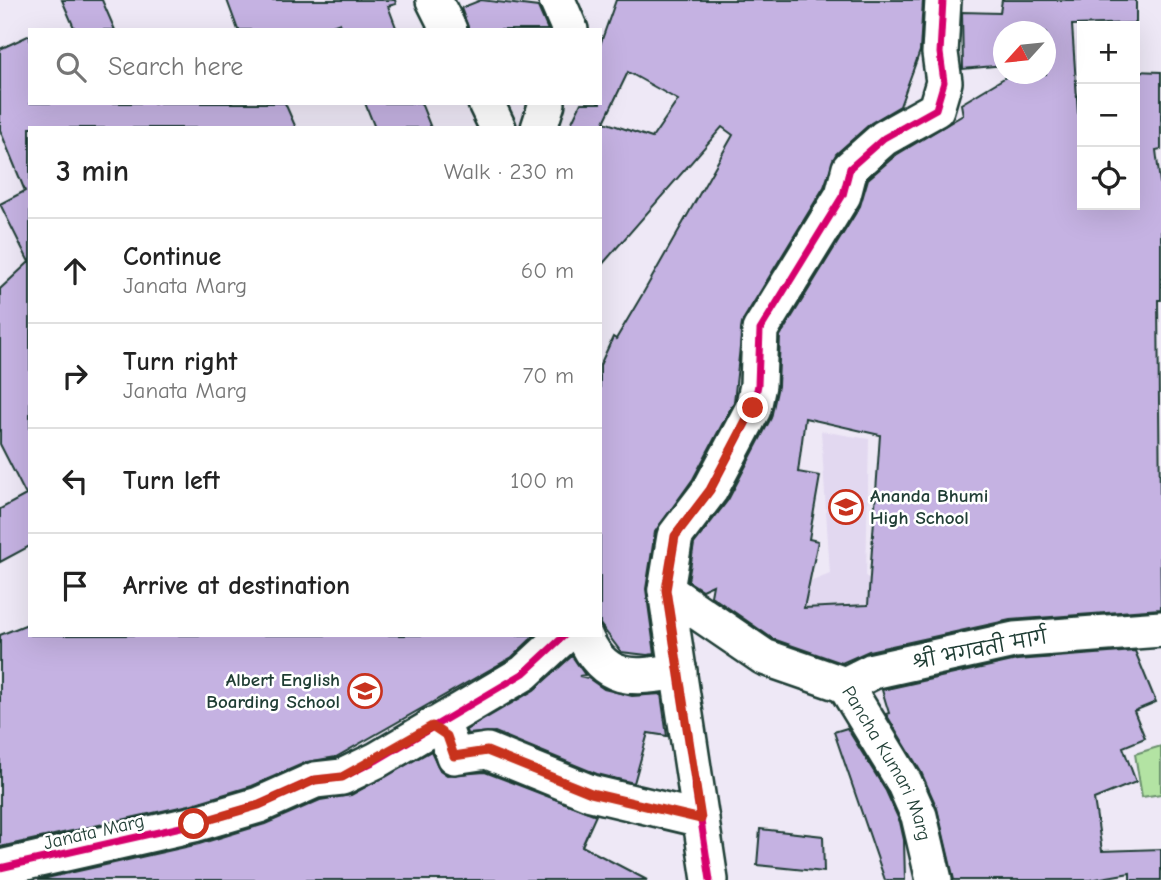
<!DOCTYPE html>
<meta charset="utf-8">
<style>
:root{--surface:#fff;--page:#f6f6f6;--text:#222;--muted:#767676;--line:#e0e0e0}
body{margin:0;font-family:"Comic Neue","Playpen Sans Deva",sans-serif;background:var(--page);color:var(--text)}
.controls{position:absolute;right:21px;top:21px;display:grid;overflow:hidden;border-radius:0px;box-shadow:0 7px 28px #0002}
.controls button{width:63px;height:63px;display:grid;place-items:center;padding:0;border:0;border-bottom:2px solid var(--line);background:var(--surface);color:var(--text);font:35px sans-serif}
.compass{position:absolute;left:993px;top:21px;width:63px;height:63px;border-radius:50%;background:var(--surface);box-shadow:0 7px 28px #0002;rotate:243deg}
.stop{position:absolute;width:21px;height:21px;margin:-16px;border:5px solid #c8321e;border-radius:50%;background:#fff}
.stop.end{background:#c8321e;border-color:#fff;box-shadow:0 2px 7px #0008}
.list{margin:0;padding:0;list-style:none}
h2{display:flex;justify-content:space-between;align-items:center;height:91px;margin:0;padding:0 28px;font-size:30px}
h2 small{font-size:23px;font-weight:400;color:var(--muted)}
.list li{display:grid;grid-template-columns:46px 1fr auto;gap:21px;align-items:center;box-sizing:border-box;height:105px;padding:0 28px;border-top:2px solid var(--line)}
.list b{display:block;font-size:26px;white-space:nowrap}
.list p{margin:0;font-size:23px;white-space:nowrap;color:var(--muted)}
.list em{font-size:23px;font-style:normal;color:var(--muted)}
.icon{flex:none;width:38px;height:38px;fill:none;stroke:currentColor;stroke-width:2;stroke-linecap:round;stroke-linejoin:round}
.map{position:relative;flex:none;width:1161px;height:880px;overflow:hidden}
.search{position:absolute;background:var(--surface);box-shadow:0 7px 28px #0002;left:28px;top:28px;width:574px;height:77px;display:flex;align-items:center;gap:18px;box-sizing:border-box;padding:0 24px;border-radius:0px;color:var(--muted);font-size:26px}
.panel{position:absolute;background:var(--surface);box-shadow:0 7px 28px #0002;left:28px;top:126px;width:574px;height:511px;border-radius:0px}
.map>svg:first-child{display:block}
.built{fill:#e2d8f0}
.green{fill:#b3e3a3;stroke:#69906c;stroke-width:2}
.building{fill:#c5b2e2;stroke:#1f3d34;stroke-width:2;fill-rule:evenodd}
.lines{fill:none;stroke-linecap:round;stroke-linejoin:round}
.minor-casing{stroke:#1f3d34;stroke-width:40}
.minor{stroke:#fff;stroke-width:35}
.cycleway-casing{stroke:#fff;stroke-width:11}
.cycleway{stroke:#d6006c;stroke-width:7}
.route{stroke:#c8321e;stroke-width:9}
.labels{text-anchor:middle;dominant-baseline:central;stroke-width:5;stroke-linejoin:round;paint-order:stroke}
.poi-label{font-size:19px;font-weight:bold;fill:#1f3d34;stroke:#fff;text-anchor:start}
.street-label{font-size:19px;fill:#1f3d34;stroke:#fff}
</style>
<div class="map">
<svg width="1161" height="880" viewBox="0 0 1161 880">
<rect width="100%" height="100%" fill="#eee8f6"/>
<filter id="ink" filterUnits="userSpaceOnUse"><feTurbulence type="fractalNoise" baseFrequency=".0143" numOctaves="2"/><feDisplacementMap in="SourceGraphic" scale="14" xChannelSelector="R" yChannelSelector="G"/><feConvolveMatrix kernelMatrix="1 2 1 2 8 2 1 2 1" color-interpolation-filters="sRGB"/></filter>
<g filter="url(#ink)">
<!-- built -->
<path class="built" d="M821,431L869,439L866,577L903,584L905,657H815L772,641L790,590L830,574Z"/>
<!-- green -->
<path class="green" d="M1161,746V794L1142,797L1135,754Z"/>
<!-- building -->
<path class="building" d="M62,0H102L115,30H75Z
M227,0H395L396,4L388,6L397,30H342L340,23L321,30H238Z
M481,0L538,7L548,30H469L461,8Z
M616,0H923L920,51L900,106L871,123L836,154L824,187L743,320L734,402L693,479L655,532L646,589L655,654L647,655L621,652L600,624V365L613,337L616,339L642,295L733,135L722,127L600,267V128H569L581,103H600V45ZM628,72L678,100L652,138L604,122Z
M1002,0H1136V23L1072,25L1078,113L1082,112V205H1135V71L1161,72V149L1156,150L1161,191V300H1158L1161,609L1010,620L869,651L842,663L773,639L711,596L713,585L702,590L688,581L694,544L728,500L771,418L778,386L780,336L860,206L868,179L896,155L963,115L961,104L1011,74H1046V32H1004V65L963,69L962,12L1000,13ZM805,418L880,435L868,605L804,608L818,541L809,539L820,476L798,472Z
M30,35V103H285L296,128H30V546L0,562V509L26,495L0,444V289L29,262L0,204L25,191L0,130V49Z
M365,103H421L431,128H375Z
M30,623V635H535L512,657L336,757L307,762L252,786L189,805L0,847V635Z
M1135,651L1156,702L1134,711L1145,738L1123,747L1136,782L1094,799L1102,851L1161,849V880H1130V873L1090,880H954L937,808L921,772L886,714L889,713L882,690L1017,660Z
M572,656L585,675L579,676L588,678L604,689L632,696L661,694L667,736L648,733L634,783L597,774L495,732L467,734L466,730L534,690Z
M847,728L886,791L900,822L904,840L905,880H885L834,732Z
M431,751L440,770L447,775L485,772L596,815L582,846L647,880H38L199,844L265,824L320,800L351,795Z
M760,829L823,836L824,872L757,865Z"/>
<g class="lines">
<!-- minor casing -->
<g class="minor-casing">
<g id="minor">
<path d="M434,0L449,30"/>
<path d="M557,0L570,30"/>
<path d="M486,103L498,128"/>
<path d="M539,128L547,103"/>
<path id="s1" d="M666,590L764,657L845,685L904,782L919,816L934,880"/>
<path d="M584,635C604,684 634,678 679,671"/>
<path d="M845,685L873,671L1014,640L1161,629"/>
<path d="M432,726L447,736L454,756L487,751L591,793L701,819"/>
<path d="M0,868L194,824L259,805L315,780L342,777L377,760L524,673L565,635"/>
<path d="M710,880L666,590L675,536L710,490L753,409L758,385L760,330L843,195L850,168L884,138L936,109L944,82L940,53L943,0"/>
</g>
</g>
<!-- minor -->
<use href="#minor" class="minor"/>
<!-- cycleway casing -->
<g class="cycleway-casing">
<path id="cycleway" d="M0,868L194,824L259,805L315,780L342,777L377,760L524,673L565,635
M710,880L666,590L675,536L710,490L753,409L758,385L760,330L843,195L850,168L884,138L936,109L944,82L940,53L943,0"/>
</g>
<!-- cycleway -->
<use href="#cycleway" class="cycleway"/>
</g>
</g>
<g class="lines" filter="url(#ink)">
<!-- route -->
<path class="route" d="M194,824L259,805L315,780L342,777L432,726L447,736L454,756L487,751L591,793L701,819L666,590L675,536L710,490L753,408"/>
</g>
<!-- icons -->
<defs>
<g id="school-ring" transform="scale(1.75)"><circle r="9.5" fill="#fff" stroke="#c8321e" stroke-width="1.5"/><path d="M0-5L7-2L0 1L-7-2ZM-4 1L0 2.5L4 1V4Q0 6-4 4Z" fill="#c8321e"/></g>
</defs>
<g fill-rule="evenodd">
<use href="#school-ring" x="846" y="507"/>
<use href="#school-ring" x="365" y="691"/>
</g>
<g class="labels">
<!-- poi labels -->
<g class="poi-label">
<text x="870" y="496">Ananda Bhumi<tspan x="870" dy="22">High School</tspan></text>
<text x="340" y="680" text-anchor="end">Albert English<tspan x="340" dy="22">Boarding School</tspan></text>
</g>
<!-- street labels -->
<g class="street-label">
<text transform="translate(980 650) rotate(-11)">श्री भगवती मार्ग</text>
<text stroke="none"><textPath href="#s1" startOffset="294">Pancha Kumari Marg</textPath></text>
<text transform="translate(94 832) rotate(-13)">Janata Marg</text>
</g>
</g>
</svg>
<div class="controls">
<button>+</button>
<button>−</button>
<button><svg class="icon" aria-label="locate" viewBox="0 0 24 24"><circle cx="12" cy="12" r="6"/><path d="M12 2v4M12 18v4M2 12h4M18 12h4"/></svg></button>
</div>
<svg class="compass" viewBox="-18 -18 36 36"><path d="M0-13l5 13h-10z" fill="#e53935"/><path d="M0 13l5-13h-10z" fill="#767676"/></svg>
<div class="stop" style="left:194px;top:824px"></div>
<div class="stop end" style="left:753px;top:408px"></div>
<div class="search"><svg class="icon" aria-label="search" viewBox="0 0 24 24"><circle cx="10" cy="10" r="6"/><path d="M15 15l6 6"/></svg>Search here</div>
<section class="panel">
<h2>3 min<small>Walk · 230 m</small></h2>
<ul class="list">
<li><svg class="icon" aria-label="ahead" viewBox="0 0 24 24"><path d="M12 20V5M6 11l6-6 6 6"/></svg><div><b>Continue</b><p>Janata Marg</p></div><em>60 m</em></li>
<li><svg class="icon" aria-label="right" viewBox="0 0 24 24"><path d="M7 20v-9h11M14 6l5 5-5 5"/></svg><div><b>Turn right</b><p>Janata Marg</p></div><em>70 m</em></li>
<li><svg class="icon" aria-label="left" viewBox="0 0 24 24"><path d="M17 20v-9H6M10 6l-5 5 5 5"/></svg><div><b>Turn left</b></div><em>100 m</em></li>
<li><svg class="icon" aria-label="arrive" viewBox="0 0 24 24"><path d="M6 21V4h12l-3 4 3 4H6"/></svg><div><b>Arrive at destination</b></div></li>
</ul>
</section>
</div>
